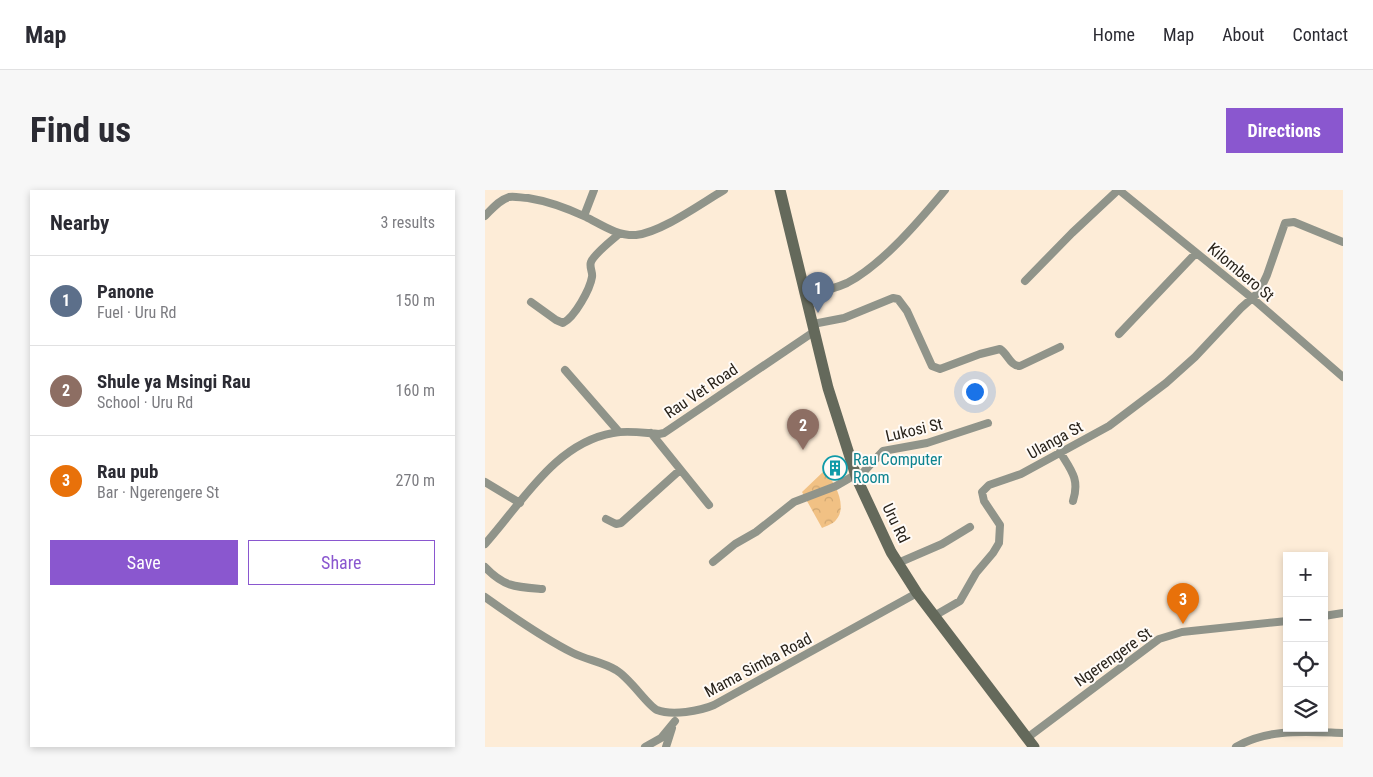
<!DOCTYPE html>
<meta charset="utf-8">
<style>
:root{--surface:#fff;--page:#f7f7f7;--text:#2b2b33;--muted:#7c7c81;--line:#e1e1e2;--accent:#8a57cf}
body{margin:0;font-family:"Roboto Condensed",sans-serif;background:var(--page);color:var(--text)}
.controls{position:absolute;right:15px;bottom:15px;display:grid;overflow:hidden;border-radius:0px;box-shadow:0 2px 8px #0003}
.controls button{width:45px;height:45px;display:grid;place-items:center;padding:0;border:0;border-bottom:1px solid var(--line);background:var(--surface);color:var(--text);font:25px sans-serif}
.you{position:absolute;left:489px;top:201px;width:18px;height:18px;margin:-12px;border:4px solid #fff;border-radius:50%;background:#1a73e8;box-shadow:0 0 0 8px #1a73e833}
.badge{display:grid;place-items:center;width:32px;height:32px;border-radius:50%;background:var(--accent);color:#fff;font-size:16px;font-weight:700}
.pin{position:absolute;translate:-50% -41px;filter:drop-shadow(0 1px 2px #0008)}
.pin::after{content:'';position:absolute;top:26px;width:18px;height:15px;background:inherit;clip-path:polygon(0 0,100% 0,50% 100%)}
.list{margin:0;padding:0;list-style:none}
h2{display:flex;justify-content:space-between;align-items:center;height:65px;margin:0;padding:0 20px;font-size:21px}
h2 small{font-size:16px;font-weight:400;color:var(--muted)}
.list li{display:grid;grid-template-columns:32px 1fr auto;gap:15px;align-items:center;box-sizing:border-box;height:90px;padding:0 20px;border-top:1px solid var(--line)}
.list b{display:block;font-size:19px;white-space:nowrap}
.list p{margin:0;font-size:16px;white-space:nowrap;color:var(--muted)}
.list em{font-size:16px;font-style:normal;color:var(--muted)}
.actions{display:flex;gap:10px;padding:15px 20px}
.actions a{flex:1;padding:11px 0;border:1px solid var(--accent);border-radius:0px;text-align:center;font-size:18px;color:var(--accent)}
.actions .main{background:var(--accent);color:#fff}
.icon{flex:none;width:28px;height:28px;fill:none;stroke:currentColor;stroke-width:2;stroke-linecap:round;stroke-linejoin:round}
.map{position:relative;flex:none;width:858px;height:557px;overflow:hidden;border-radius:0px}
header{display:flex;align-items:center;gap:30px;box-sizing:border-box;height:70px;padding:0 25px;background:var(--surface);border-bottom:1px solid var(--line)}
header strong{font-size:24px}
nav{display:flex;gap:28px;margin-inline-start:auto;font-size:18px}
.intro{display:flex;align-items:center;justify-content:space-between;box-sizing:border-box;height:120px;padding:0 30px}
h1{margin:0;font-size:35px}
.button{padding:12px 22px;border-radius:0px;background:var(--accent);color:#fff;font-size:18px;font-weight:700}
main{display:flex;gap:30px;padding:0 30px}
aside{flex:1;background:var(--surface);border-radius:0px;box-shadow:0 2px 8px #0003}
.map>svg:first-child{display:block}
.park{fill:url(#park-crowns)}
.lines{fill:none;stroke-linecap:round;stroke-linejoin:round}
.street{stroke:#90948a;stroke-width:8}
.secondary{stroke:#64695b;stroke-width:11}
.labels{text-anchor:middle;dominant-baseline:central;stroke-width:4;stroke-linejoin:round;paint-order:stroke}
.street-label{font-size:16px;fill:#29231b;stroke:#fffbf7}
.culture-label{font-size:16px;fill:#0d838f;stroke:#fffbf7;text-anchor:start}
</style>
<header>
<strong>Map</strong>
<nav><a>Home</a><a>Map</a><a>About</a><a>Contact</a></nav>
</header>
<div class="intro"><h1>Find us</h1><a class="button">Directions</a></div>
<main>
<aside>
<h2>Nearby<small>3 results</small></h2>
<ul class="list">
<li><span class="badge" style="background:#5c6f8a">1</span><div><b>Panone</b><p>Fuel · Uru Rd</p></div><em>150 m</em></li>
<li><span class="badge" style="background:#8d6e63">2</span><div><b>Shule ya Msingi Rau</b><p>School · Uru Rd</p></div><em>160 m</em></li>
<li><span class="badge" style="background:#e8710a">3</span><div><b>Rau pub</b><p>Bar · Ngerengere St</p></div><em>270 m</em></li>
</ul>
<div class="actions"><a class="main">Save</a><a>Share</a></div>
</aside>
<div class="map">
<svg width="858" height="557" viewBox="0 0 858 557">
<defs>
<pattern id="park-crowns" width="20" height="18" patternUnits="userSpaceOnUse" patternTransform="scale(1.25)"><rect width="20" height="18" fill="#f1c184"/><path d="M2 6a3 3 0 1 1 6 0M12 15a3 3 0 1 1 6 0" fill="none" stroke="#cfa671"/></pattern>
</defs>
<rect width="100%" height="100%" fill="#fdecd7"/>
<!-- park -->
<path class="park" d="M339,281C350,291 363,317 351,330C348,334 341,336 337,338L317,302Z"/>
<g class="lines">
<!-- street -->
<path class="street" d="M634,0L767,108L858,187
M0,26C7,19 14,10 24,7C30,6 37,8 43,8C62,11 84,19 101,27C117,35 132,46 151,45C177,42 215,14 239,0
M99,26L109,0
M540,91L587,43L633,0
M321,105C335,102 349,99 362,93C397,75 435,30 460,0
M46,112L71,130L78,133C90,127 105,99 107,87C108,82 104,77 106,72C109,64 127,50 134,44
M328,134L359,128L408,108L413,109L422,121L447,176L455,179L495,164L515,159C523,164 525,176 535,176L575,157
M634,144L711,63
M80,180L134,242
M166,243L224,315
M575,262C586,280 595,289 588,311
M372,289L398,261L442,253L503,233
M0,292L35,313
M121,329L131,334L136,333L195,280
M0,354C37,313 70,253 128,243C143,240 159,243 174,244L179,243L330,141
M228,372L250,354L271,342L309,312L351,296L370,285
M413,373L457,354L485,337
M0,377C19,397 31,397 57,399
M0,407C28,427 58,448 88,463C102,470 118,472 131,480C145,488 163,516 172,520C187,526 215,521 229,515L432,403
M449,426L475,411L491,383L508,363L514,353L515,335L499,311L497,302L504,295L536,284L624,236L681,193L710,167L756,118L774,102L782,85L800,33L809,32L858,52
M839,426L858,423
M542,548L674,449L697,442L802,431
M160,557L176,548L190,531
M181,557L187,538
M751,557C782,538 823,542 858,543"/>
<!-- secondary -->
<path class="secondary" d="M295,0L343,198L372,289L406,362L432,403L549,557"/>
</g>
<!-- icons -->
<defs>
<g id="building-ring" transform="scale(1.25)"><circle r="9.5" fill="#fffbf7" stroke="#0f9aa8" stroke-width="1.5"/><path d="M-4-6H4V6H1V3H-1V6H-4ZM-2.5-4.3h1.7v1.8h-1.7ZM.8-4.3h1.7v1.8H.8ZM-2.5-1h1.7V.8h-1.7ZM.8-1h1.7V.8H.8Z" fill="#0f9aa8"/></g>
</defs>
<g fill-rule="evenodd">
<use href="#building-ring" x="350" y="278"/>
</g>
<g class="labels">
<!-- street labels -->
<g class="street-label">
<text transform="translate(756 82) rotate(40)">Kilombero St</text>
<text transform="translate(216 201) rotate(-34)">Rau Vet Road</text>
<text transform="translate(429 240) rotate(-13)">Lukosi St</text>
<text transform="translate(570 250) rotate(-29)">Ulanga St</text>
<text transform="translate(411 333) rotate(64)">Uru Rd</text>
<text transform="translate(628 467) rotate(-35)">Ngerengere St</text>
<text transform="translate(273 475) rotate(-28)">Mama Simba Road</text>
</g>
<!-- culture labels -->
<g class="culture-label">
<text x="368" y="269">Rau Computer<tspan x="368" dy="18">Room</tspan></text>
</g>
</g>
</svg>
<div class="controls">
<button>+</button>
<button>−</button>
<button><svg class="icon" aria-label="locate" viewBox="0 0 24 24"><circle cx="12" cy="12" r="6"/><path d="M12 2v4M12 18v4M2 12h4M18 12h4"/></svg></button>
<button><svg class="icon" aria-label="layers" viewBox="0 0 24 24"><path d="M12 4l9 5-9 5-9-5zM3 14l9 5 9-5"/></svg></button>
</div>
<div class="you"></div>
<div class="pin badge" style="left:333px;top:123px;background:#5c6f8a">1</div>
<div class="pin badge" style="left:318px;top:260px;background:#8d6e63">2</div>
<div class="pin badge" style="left:698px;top:434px;background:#e8710a">3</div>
</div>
</main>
